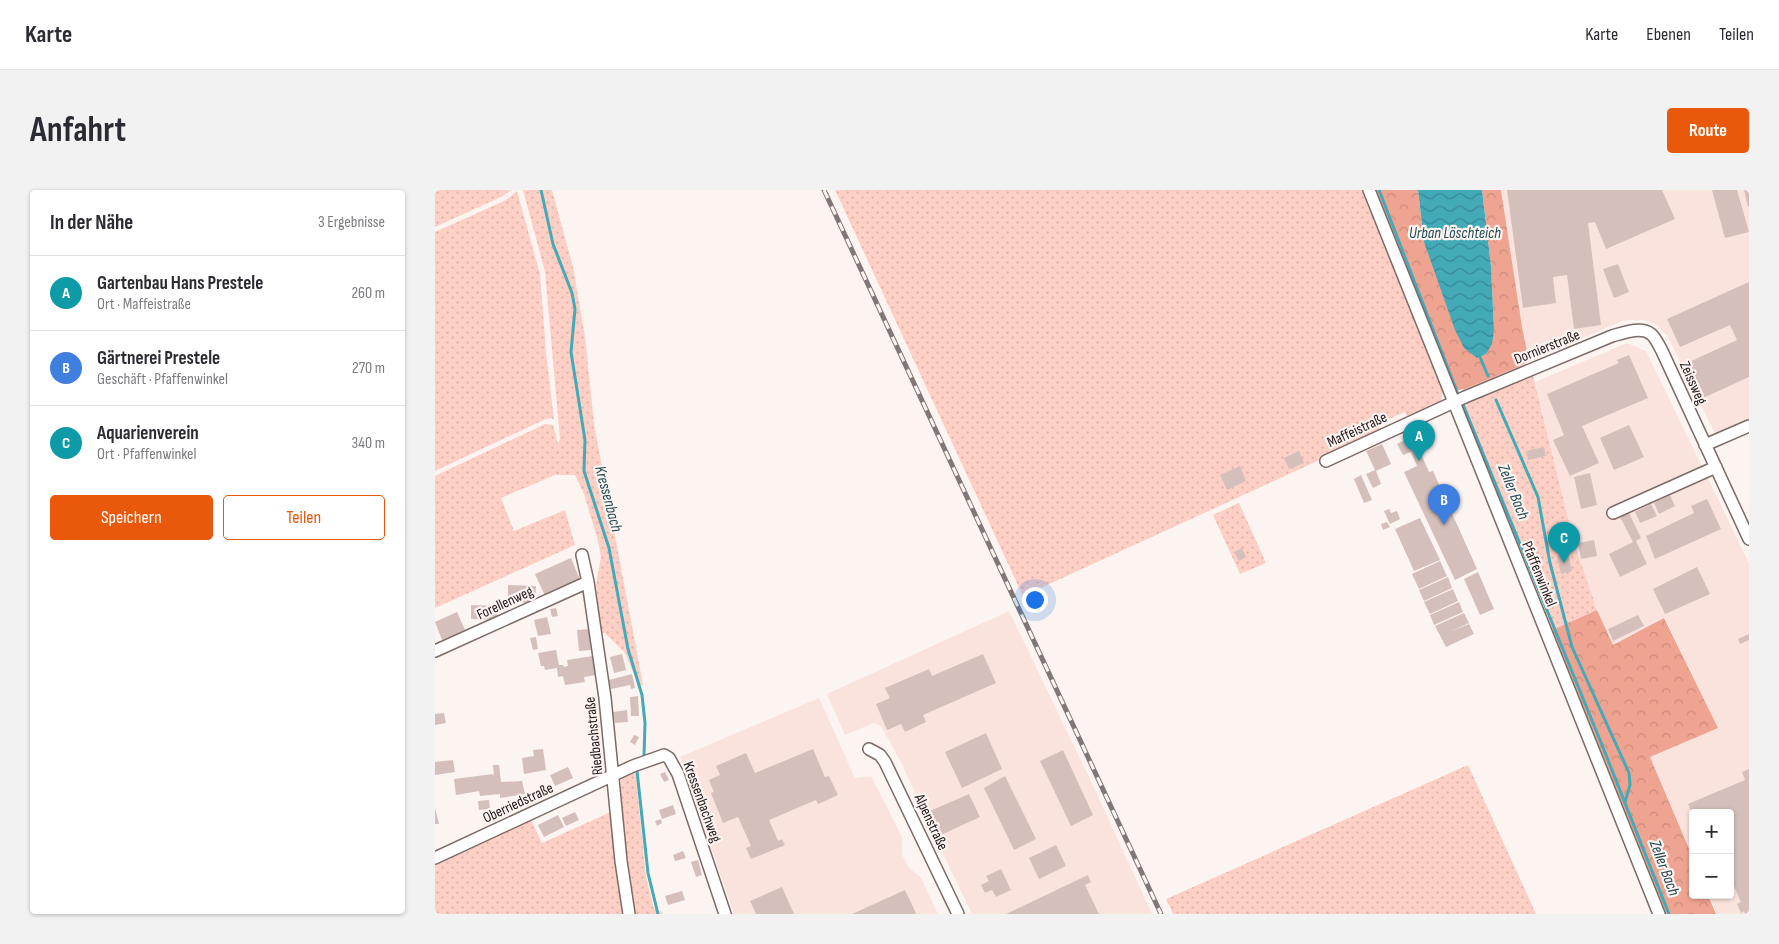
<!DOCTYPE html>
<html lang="de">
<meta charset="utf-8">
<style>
:root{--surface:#fff;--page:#f2f2f3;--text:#2b2b33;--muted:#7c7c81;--line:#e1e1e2;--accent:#ea580c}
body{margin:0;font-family:"Sofia Sans Condensed",sans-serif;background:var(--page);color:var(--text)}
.controls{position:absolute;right:15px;bottom:15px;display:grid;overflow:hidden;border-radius:5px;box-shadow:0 1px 4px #0004}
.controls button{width:45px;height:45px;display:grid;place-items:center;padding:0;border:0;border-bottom:1px solid var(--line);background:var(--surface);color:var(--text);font:25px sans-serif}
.you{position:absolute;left:599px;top:409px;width:18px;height:18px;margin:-12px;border:4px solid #fff;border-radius:50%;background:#1a73e8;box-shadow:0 0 0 8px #1a73e833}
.badge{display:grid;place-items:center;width:32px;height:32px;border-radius:50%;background:var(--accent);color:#fff;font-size:16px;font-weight:700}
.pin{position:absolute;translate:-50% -41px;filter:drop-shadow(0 1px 2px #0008)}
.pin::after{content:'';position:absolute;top:26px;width:18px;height:15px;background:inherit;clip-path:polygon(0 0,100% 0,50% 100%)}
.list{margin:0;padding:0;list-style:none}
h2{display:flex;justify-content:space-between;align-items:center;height:65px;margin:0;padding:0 20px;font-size:21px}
h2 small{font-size:16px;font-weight:400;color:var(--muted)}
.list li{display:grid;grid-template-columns:32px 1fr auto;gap:15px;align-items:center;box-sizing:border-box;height:75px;padding:0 20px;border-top:1px solid var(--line)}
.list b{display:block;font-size:19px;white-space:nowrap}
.list p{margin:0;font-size:16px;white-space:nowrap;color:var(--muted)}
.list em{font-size:16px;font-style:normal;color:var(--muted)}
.actions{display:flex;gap:10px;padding:15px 20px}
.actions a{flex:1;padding:11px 0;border:1px solid var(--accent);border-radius:5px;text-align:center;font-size:18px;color:var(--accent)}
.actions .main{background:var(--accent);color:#fff}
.map{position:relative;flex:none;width:1314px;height:724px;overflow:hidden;border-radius:5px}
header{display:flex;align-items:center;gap:30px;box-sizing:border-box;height:70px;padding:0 25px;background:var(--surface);border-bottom:1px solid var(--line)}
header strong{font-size:24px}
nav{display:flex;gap:28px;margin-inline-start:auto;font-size:18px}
.intro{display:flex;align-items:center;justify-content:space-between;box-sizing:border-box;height:120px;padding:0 30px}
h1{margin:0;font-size:35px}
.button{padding:12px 22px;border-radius:5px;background:var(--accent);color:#fff;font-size:18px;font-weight:700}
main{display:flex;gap:30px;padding:0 30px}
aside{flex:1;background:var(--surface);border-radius:5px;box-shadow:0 1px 4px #0004}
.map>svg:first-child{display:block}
.built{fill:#fbe3dd}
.grass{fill:url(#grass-dots)}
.forest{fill:url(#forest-crowns)}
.water{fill:url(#water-waves)}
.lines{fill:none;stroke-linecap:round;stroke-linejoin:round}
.stream{stroke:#44aab8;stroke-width:3}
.building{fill:#d4bfbb}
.street-casing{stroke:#7c6a66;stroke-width:14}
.street{stroke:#fff;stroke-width:11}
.rail-casing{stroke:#807876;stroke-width:5}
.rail{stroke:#fcf4f1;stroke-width:3;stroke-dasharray:9;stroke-linecap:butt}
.labels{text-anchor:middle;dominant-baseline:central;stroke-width:4.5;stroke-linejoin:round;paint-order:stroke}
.street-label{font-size:15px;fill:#201817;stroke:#fcf4f1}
.water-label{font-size:16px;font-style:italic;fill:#1e4b52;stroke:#fcf4f1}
</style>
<header>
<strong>Karte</strong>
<nav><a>Karte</a><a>Ebenen</a><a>Teilen</a></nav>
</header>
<div class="intro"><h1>Anfahrt</h1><a class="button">Route</a></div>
<main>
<aside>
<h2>In der Nähe<small>3 Ergebnisse</small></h2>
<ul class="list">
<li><span class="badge" style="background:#0f9aa8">A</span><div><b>Gartenbau Hans Prestele</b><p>Ort · Maffeistraße</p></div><em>260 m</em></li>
<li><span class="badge" style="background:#3f7fe0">B</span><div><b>Gärtnerei Prestele</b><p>Geschäft · Pfaffenwinkel</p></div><em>270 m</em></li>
<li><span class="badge" style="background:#0f9aa8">C</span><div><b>Aquarienverein</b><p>Ort · Pfaffenwinkel</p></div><em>340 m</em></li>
</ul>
<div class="actions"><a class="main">Speichern</a><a>Teilen</a></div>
</aside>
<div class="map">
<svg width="1314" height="724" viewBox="0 0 1314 724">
<defs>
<pattern id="grass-dots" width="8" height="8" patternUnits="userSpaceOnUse" patternTransform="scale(1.25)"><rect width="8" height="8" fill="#fed0c5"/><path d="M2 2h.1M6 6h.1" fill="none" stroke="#d9b2a8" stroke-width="1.8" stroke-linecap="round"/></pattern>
<pattern id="forest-crowns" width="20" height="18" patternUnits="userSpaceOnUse" patternTransform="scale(1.25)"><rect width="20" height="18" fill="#efa391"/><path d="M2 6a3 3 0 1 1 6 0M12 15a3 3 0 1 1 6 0" fill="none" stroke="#cd8c7c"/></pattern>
<pattern id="water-waves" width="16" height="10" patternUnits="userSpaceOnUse" patternTransform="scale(1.25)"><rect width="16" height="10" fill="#44aab8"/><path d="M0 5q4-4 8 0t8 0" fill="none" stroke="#388995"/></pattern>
</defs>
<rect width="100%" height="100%" fill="#fcf4f1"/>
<!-- built -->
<path class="built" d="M1066,0H1314V240L1285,254L1232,145L1220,134L1209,130H1194L1187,131L1094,171L1087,137Z
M1192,153L1211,161L1314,373V724H1282L1274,705H1295V623H1258V667L1215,567L1283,538L1230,428L1177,455L1156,404L1139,353L1100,192Z
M574,421L663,606L717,724H537L501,649L466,572L446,536L439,533L410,545L392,504Z
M384,508L420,588L436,586L467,647V665L474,678L486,688L503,724H299L245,567Z"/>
<!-- grass -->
<path class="grass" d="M0,0H76L68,6L0,37Z
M88,0H117L138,77L150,147L159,234L208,495L204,496L190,463L170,443H166L161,395L166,367L163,351L149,304L140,285H120L66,308L79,341L130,320L140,355L0,418V286L110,234L118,235L123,254L125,249L110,82Z
M400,0H928L1008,201L1005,214L973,229L970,222L943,234L946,242L588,406Z
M82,1L105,84L111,162L119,230L116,228L111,229L0,281V42L71,10Z
M1098,185L1139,353L1162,420L1113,442L1028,223L1027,218L1030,214Z
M804,313L831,373L805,384L778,325Z
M1033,575L1101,724H738L731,709Z
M200,579L211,687L219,719L227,722L228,724H199C189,680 186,632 186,587Z
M178,621L190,724H0V672L95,628L107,653Z"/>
<!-- forest -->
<path class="forest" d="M940,0H983L989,52L1042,168L1051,164L1059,139L1056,76L1047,0H1066L1087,137L1094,171L1083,177L1030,199L1023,200L1019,197Z
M1162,420L1178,455L1229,428L1283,538L1215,567L1258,668V705H1273L1281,724H1227L1113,442Z"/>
<!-- water -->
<path class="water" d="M983,0H1047L1056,76L1059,139L1057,154L1051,164L1042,168L1029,158L1020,140L989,52Z"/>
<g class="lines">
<!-- stream -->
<path class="stream" d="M106,0L118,54L137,103L140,119L136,162L150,250L149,281L174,358L193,459L207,505L210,533L209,566
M944,0L1024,207
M1045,167L1053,186
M1061,210L1103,307L1115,373L1137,457L1194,583L1195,595L1190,612
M1027,212L1167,555L1234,724
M202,581L213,683L223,724"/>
</g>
<!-- building -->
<path class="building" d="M1072,0H1227L1240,29L1171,59L1160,32L1153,33L1166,135L1139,139L1132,85L1118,87L1121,113L1088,118Z
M1277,0H1302L1314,42L1290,48Z
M1309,0H1314V16L1313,17Z
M1183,74L1194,102L1179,108L1168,79Z
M1314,92V187L1268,208L1252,173L1302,150L1295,135L1245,157L1232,129Z
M1194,165L1213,208L1147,236L1164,273L1135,286L1118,250L1129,245L1112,204L1184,173L1182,170Z
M1194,235L1209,267L1179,280L1165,248Z
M978,246L994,282L998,281L1042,379L1020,390L969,282L982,276L976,262L968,265L962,254Z
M947,254L956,274L941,281L946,294L938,298L931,284L940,280L931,261Z
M1109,257L1111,266L1093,270L1091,261Z
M864,261L869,273L854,279L849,268Z
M805,276L811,291L792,300L785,285Z
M1155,283L1162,315L1146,319L1139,287Z
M926,285L937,310L929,313L919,289Z
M1235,305L1240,316L1224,324L1219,313Z
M1272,309L1286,339L1220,369L1211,346L1259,323L1256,316Z
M1216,314L1222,326L1205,333L1200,322Z
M954,319L956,323L962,321L965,329L955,334L949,321Z
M1193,321L1206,348L1201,351L1212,374L1185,387L1174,364L1198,352L1184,325Z
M985,328L1005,370L979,381L960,339Z
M952,332L955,337L948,340L946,334Z
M1159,350L1162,366L1146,369L1143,353Z
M807,358L811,367L804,371L799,362Z
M1133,363L1137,381L1126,384L1122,366Z
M136,368L145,390L110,406L100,384Z
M1005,371L1012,386L984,399L977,384Z
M1262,377L1275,404L1230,424L1218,399Z
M1043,382L1059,419L1045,425L1029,389Z
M1013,387L1017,398L989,411L984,400Z
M73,395L101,396L100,413L73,412Z
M1018,399L1023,411L995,424L989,412Z
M1024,412L1028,422L999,435L995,425Z
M36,415L62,416V430L36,429Z
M121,418L123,426L117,427L115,419Z
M22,422L30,440L7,450L0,432Z
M1029,423L1034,433L1015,442L1034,434L1039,444L1011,457L1000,436Z
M1203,425L1209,436L1178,451L1173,439Z
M112,427L116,444L103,446L99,430Z
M154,439L156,460L144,461L142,440Z
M1314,444V450L1305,454L1303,449Z
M101,447L103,459L98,460L95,448Z
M121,460L124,475H128L129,477L133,476L132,470L158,466L161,485L149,487L150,492L130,495L128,486L123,487L122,478L110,480L109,476H106L103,463Z
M187,464L191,480L179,483L175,467Z
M548,464L561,493L488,525L491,532L470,542L466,534L452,540L441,514L455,508L450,498L494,479L497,486Z
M197,484L200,498L196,499L195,495L176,499L174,490Z
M203,506L204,526H196L195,507Z
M192,520L193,532L180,533L178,522Z
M9,523L11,533L0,535V524Z
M551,543L567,579L527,598L510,562Z
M199,545L204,547L200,555L195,552Z
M108,559L111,580L89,584L87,568L99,566L98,560Z
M378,559L390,587L394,586L403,605L383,614L381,610L334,630L343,651L347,649L350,655L316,669L311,658L316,656L303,627L288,633L276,603L279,602L274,590L285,585L281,576L311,563L320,583Z
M628,560L658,625L636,636L605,571Z
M18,570L20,582L0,585V572Z
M58,575H64L66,592L87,591L90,604L65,608V604L45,606L44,601L21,605L19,589L58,584L59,586Z
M133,577L138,588L120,596L115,585Z
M1314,579V724H1310L1309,721L1306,723L1302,714L1306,712L1295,687V623H1257L1253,614L1310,590L1307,582Z
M230,582L234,590L229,592L225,584Z
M570,586L601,649L579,660L549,598Z
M534,604L545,627L506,645L495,621Z
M54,610L55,619L44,620L43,611Z
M238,615L241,624L227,629L224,620Z
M0,618L4,634H0Z
M140,622L144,630L131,636L127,628Z
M123,625L129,637L109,647L103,635Z
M226,629L227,633L222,636L220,631Z
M621,655L631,676L604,689L594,668Z
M248,661L251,668L240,671L238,665Z
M263,670L267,685L261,687L256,672Z
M566,679L576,700L561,707L557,700L550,703L546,695L554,691L551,686Z
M653,685L656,692L650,695L664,724H571Z
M347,697L359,724H321L315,711Z
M470,700L481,723L479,724H417Z
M247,701L250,710L233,715L230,706Z"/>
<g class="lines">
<!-- street casing -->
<g class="street-casing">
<path id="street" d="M934,0L1224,724
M1270,255L1314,236
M891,271L1030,207L1177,146C1188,143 1206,136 1216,144C1221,148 1224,156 1227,161L1314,349
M1178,323L1281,277
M147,365L153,392L170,508L186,671L194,724
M0,461L153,392
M434,559L445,565L450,572L523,724
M0,668L198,576L229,565L234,568L243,584L290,724"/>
</g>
<!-- street -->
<use href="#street" class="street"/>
<!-- rail casing -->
<g class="rail-casing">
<path id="rail" d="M389,0L726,724"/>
</g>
<!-- rail -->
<use href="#rail" class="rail"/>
</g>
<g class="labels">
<!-- street labels -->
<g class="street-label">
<text transform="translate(1112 157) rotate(-22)">Dornierstraße</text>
<text transform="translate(1258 193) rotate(66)">Zeissweg</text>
<text transform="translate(922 240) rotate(-25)">Maffeistraße</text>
<text transform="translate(1104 384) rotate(68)">Pfaffenwinkel</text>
<text transform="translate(70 413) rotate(-25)">Forellenweg</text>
<text transform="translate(159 546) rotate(-96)">Riedbachstraße</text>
<text transform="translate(267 612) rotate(70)">Kressenbachweg</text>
<text transform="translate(83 613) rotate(-25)">Oberriedstraße</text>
<text transform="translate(496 632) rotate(65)">Alpenstraße</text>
</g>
<!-- water labels -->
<g class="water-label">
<text x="1020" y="43">Urban Löschteich</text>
<text transform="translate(1078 302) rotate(68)">Zeller Bach</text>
<text transform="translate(173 309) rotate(75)">Kressenbach</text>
<text transform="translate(1229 678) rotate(69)">Zeller Bach</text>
</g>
</g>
</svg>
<div class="controls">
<button>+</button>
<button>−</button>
</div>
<div class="you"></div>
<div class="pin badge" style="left:984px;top:271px;background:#0f9aa8">A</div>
<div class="pin badge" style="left:1009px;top:335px;background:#3f7fe0">B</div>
<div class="pin badge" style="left:1129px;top:373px;background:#0f9aa8">C</div>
</div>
</main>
